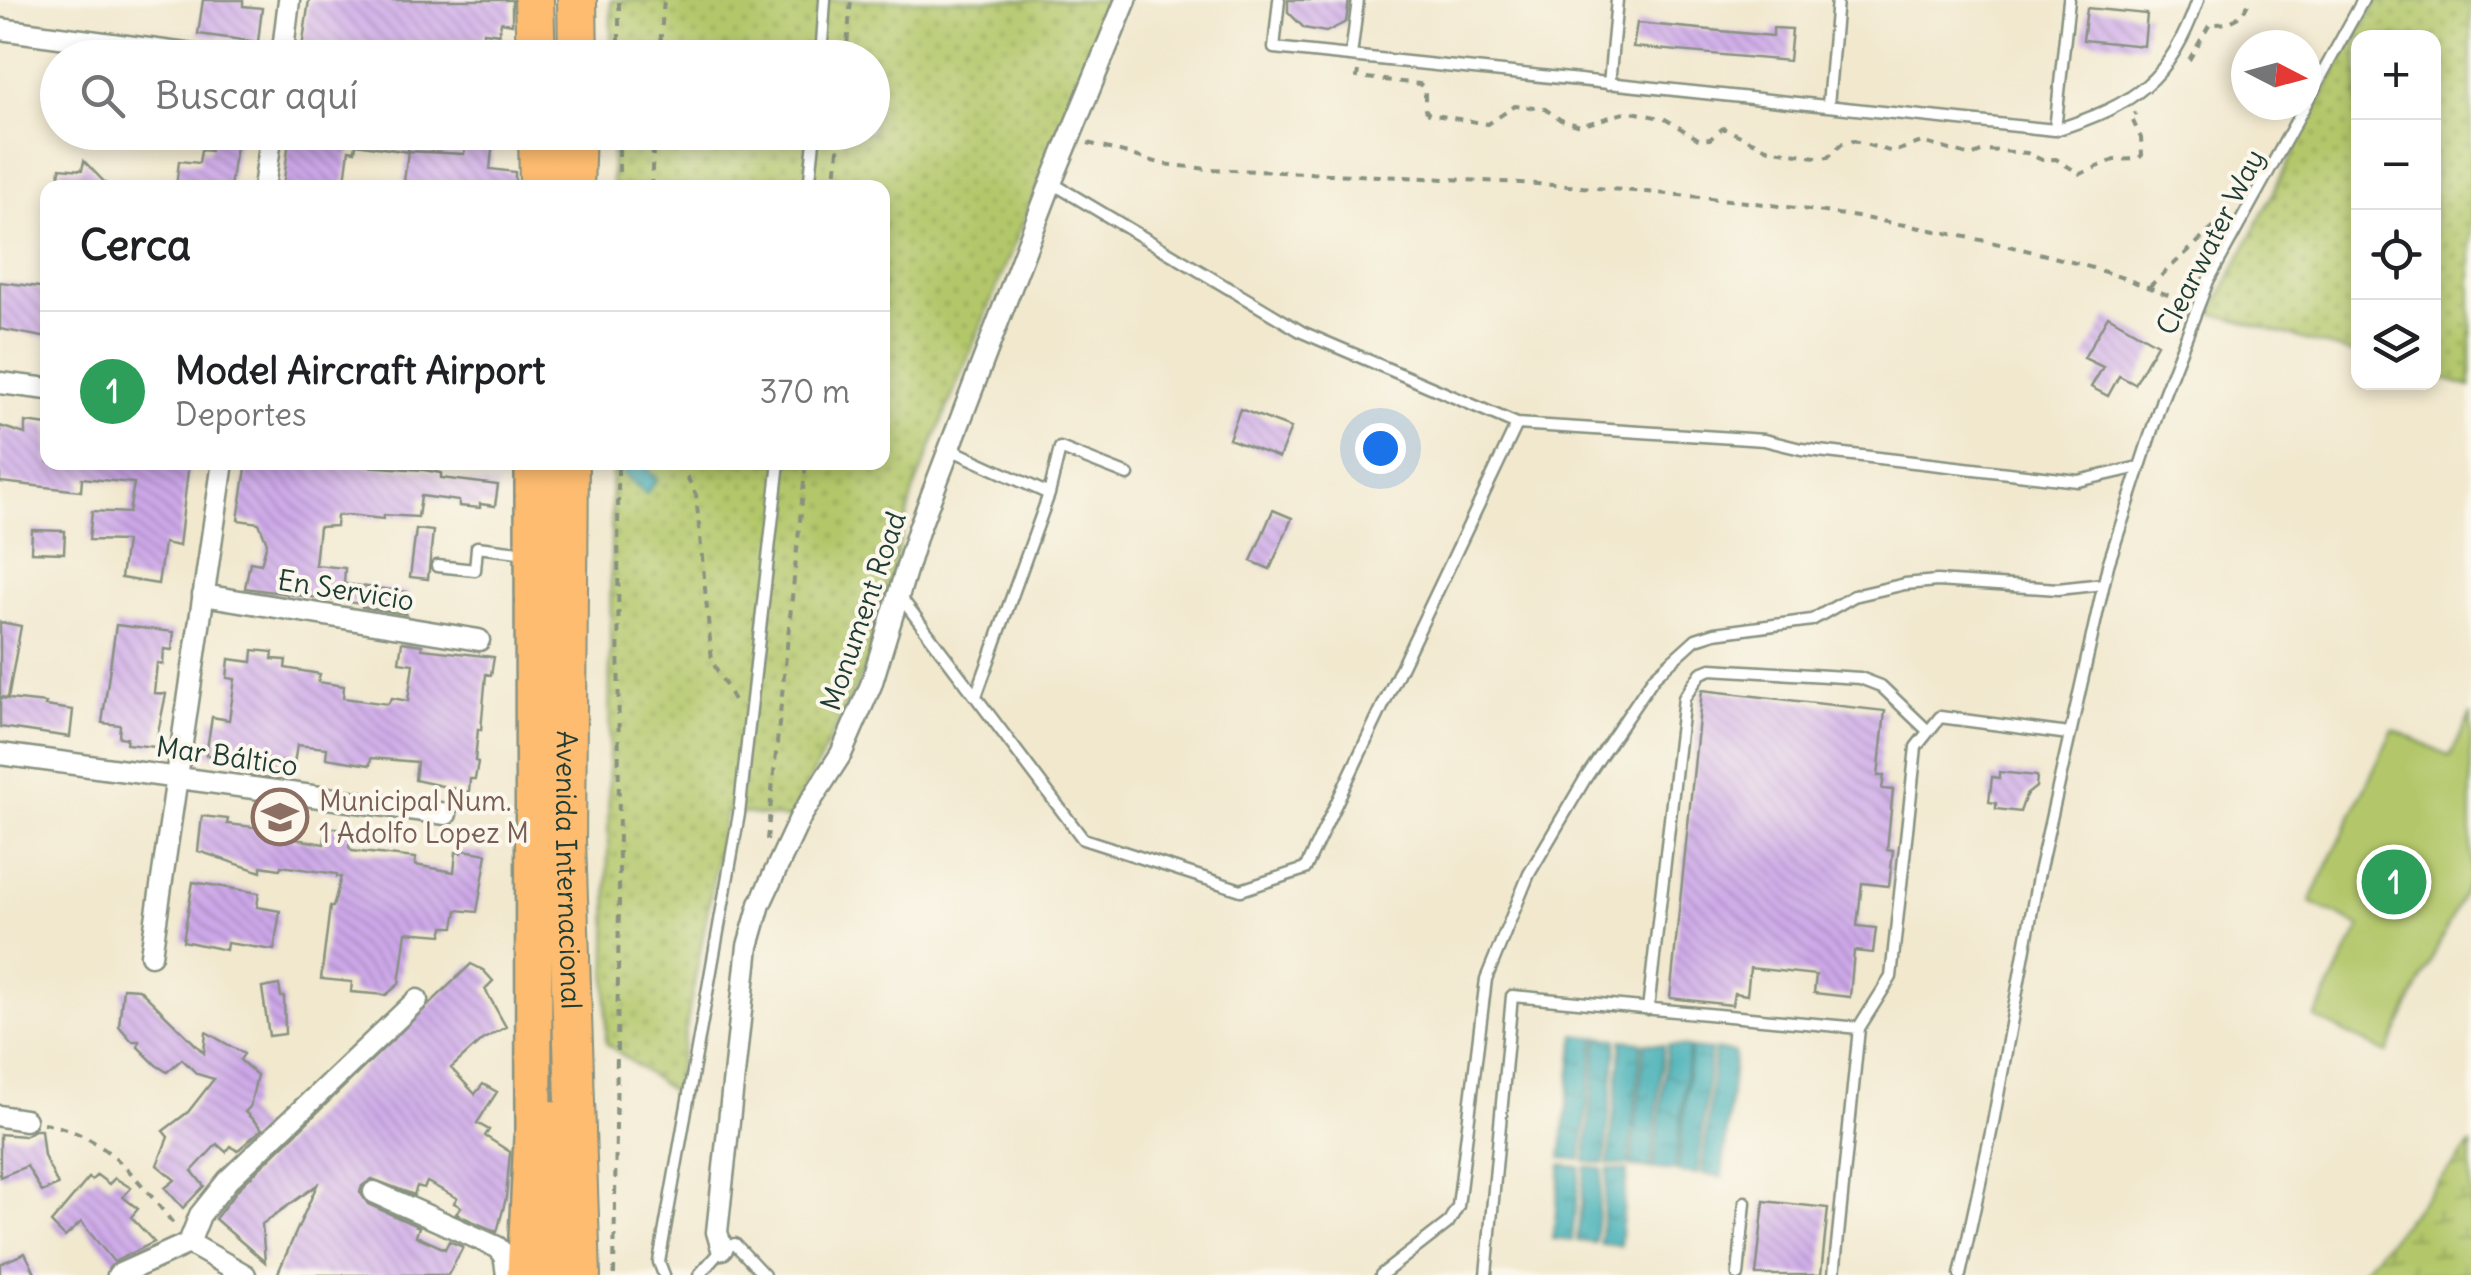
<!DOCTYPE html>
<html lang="es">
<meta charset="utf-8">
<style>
:root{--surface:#fff;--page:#f2f2f2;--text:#202124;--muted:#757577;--line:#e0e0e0;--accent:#b5179e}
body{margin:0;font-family:Delius,sans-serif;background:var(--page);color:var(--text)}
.controls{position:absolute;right:30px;top:30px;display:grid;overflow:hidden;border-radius:20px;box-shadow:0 5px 15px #0003}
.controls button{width:90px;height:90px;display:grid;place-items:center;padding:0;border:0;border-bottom:2px solid var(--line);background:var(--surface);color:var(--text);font:50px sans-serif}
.compass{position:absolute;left:2231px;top:30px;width:90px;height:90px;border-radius:50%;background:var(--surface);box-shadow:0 5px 15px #0003;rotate:96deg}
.you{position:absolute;left:1380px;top:448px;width:35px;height:35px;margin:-25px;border:8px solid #fff;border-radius:50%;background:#1a73e8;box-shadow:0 0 0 15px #1a73e833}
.badge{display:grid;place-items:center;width:65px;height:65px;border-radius:50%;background:var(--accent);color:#fff;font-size:32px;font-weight:700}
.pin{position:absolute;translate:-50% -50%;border:5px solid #fff;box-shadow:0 2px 10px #0006}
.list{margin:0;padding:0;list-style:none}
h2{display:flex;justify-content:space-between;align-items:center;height:130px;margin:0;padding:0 40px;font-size:42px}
h2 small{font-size:32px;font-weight:400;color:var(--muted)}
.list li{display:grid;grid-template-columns:65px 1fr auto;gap:30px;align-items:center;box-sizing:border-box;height:160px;padding:0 40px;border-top:2px solid var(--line)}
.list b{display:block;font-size:38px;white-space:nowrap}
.list p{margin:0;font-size:32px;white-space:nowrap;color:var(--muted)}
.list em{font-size:32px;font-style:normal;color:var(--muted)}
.icon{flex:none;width:55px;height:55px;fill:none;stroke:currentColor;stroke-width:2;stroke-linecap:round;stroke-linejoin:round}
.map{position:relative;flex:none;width:2471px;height:1275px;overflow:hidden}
.search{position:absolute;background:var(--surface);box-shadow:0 5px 15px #0003;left:40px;top:40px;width:850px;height:110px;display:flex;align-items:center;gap:25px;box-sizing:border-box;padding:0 35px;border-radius:55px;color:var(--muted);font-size:38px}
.panel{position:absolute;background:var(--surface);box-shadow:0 5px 15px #0003;left:40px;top:180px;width:850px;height:290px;border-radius:20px}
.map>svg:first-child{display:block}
.grass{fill:url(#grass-dots);stroke:#698250;stroke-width:2.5}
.wetland{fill:url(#wetland-marsh);stroke:#698250;stroke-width:2.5}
.garden{fill:#b3c76b;stroke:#698250;stroke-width:2.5}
.water{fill:url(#water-ripples);stroke:#2c7474;stroke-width:2.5}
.building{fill:url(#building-back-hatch)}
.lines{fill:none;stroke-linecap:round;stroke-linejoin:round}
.service-casing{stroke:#889281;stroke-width:15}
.minor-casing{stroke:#889281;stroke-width:25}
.trunk-casing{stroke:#889281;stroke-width:40}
.motorway-casing{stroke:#889281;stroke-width:42}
.path{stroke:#889281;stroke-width:4;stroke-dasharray:8 8;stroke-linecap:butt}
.service{stroke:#fff;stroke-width:10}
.minor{stroke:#fff;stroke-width:20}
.trunk{stroke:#fdbc6f;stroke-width:35}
.motorway{stroke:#fdbc6f;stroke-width:38}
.labels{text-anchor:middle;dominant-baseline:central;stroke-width:8;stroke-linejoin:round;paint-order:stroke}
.street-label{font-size:28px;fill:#1f3d34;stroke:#fbf7ec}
.education-label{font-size:28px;fill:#785e54;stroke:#fbf7ec;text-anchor:start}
</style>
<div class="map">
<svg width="2471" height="1275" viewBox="0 0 2471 1275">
<defs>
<pattern id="grass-dots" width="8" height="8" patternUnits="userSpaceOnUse" patternTransform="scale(2.5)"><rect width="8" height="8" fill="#b3c76b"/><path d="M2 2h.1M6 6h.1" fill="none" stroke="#91a359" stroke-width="1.8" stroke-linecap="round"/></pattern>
<pattern id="wetland-marsh" width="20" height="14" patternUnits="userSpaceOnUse" patternTransform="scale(2.5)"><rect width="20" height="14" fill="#b3c76b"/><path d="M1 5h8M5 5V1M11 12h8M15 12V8" fill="none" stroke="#91a359"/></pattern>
<pattern id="water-ripples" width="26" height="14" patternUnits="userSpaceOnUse" patternTransform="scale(2.5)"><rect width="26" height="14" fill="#3aacb4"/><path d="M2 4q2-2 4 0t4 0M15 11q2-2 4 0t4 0" fill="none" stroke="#308d93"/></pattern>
<pattern id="building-back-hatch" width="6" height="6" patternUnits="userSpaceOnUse" patternTransform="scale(2.5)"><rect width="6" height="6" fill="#cda8e9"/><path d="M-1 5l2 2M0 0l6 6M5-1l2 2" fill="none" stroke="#a68abe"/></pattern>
</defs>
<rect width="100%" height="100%" fill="#fbf7ec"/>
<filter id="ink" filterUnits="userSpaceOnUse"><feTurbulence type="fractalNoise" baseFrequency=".01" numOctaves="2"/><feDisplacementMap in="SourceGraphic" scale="20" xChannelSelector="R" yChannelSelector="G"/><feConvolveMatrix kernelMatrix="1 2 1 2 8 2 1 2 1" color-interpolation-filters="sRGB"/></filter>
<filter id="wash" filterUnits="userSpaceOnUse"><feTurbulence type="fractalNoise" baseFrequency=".0048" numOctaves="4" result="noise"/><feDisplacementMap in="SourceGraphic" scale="40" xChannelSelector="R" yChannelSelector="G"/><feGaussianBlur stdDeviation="2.25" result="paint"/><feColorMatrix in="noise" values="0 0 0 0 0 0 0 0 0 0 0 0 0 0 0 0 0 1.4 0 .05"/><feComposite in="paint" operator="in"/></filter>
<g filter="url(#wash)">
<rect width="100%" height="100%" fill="#f1e8ce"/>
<!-- grass -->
<path class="grass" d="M611,0H1114L913,492L870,658L791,819L726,811L674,1093L606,1043L612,463L882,462V188L612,187V133L872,132V58L611,57Z
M2378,0H2471V387L2434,376V38H2358V355L2212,313L2347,47Z"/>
<!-- wetland -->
<path class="wetland" d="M2471,1145V1275H2358Z"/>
<!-- garden -->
<path class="garden" d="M2471,714V877L2387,1053L2315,1018L2360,926L2310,902L2393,729L2450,756Z"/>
<!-- water -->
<path class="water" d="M621,463H655L647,470L657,480L646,494L621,472Z
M1575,1035L1595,1037L1581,1160L1561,1158Z
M1598,1037L1617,1039L1604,1164L1585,1162Z
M1622,1040L1642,1042L1628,1166L1608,1164Z
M1645,1043L1664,1045L1651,1169L1631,1167Z
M1668,1045L1689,1047L1675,1171L1654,1169Z
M1691,1048L1711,1050L1698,1174L1678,1172Z
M1715,1050L1735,1053L1722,1177L1702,1174Z
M1561,1165L1580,1167L1572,1241L1553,1239Z
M1585,1167L1603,1169L1595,1243L1577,1241Z
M1608,1169L1627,1171L1620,1246L1600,1244Z"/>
<g id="blocks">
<!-- building -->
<path class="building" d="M203,0H243V6L262,8L258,42L198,34Z
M309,0H512V24L501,22L499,34L484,32L482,45L454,40L451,58H368L302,48Z
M1288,0H1349L1346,22L1326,32L1304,28L1288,12Z
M2087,8L2147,14L2144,46L2083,40Z
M1637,23L1773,36V28L1792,29L1789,61L1633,47Z
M213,132H238L230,188H176L179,161L199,163L201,150L210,151Z
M290,132H411L408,151L464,154L466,132H494L490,169L515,172V188L475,184L474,188H403L408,152L356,144L355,151L349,150L344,188H283Z
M84,161L110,188H58L60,168L82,170Z
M0,282L48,288V338L0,329Z
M2108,316L2157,344L2135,384L2119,376L2108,396L2091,387L2103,367L2084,358Z
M1240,409L1291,428L1279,458L1229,439Z
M25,422L48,425V462H189L179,546L164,543L158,584L121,578L126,541L89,540L92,511L129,513L134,483L82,478L81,491L0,482V426L25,434Z
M247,462H365V466L424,470L441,473V478L498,485L495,506L480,504V508L459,506V501L421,496L418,517L384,515L383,519L348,515L337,516L336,526L319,527L315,565L345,568L344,584L408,592L406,614L362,607V604L245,588L250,562L261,564L267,543L259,523L238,520Z
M1273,510L1292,518L1270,569L1251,561Z
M416,529L433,531L428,579L410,577Z
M32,530L65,531L64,553L31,552Z
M0,622L21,626L8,698L0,697Z
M116,625L174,632L172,650L164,649L163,664L157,663L154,693L166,694L155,747L126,744L127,738L119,737L120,725L102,723Z
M402,642L422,645V649L494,657L491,675L486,674L481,730L478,729L475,761L478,762L475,779H470L469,792L415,780L417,762L371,758L370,765L326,758L327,748L297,745L294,764L228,752L227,758L206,755L212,717L229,720L235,679L227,678L229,659L252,662L253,650L273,652L272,659L286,660L285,668L320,674L318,682L344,686L343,698L388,704L392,698L408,701L413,664L399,662Z
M1702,690L1885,711L1878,776H1884L1882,789L1893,790L1887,849L1893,850L1889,886L1862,883L1857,926L1876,928L1873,953L1854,951L1850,997L1814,993L1816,975L1750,968L1747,995L1734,993L1732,1005L1670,998Z
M0,698L46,703L45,706L73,710L70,737L0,727Z
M1999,772L2037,776L2036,787L2026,795L2020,812L1996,809V803L1989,802L1992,777L1999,778Z
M202,816L228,819L227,824L262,828L264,819L292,824L290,838L324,844L327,827L352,830L349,847L352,851L416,858L415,865L454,872L456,852L462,853L463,850L487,854L477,912L457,910L454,927H444L442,935L406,932L399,984L386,995L351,992L352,982L321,979L330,907H333L341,877H337V874L281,866L280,869L261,866V872L198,851Z
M193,882L259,893L257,907L280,911L274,950L227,943L226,950L183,941Z
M471,964L483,970L493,981L485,989L506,1027L482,1040L451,1068L475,1094L483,1084L497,1092L477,1123L489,1130L485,1136L510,1152L506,1198L497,1232L456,1214L461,1207L454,1203L457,1198L427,1182L424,1188L417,1186L414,1195L372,1179L362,1186L360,1192L368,1204L419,1227L416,1236L445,1249L449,1241L463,1247L448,1275H277L317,1185L262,1224L265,1262L215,1219L238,1189Z
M279,985L281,997H284L285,1034L269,1036L262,988Z
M123,988L139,989L204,1053L206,1032L244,1054L240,1060L257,1075L250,1107L245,1112L262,1129L237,1151L231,1146L226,1152L217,1144L192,1171L204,1186L183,1208L165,1188L175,1180L157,1165L168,1137L163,1131L188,1112L214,1079L197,1074L182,1059L167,1072L156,1065L138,1047L139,1041H132L119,1026Z
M34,1130H41L44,1156L58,1185L42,1192L27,1166L0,1177V1134L24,1136Z
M97,1175L109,1184L115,1178L131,1188L123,1197L138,1209L131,1217L154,1242L114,1262L81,1222L65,1237L51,1223L89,1178L92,1180Z
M1764,1201L1828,1208L1821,1275H1756Z
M25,1253L36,1275H0V1264Z"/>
</g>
</g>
<g filter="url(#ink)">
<use href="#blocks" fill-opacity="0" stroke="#889281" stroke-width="2.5"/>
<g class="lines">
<!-- service casing -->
<g class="service-casing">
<path id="service" d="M1279,0L1274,48L2055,130L2069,0
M1351,56L1358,0
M821,58L825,0
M1609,84L1617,0
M1828,105L1837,0
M2055,130C2135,105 2170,80 2198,0
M1052,183L1302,332L1517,424
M809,188L815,132
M950,449L1049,494L1060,448L1128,475
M437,566L475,570L477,547L527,553
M899,595L1083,839L1241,890L1305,869L1517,424L1764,440L1801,449L2078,481L2139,467
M976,696L1049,494
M1648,1009L1684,698L1701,673L1711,669L1860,678L1881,686L1927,730
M664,1275L659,1262L739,814L779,462
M699,1275L722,1249L735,1244L764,1275
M1381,1275L1448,1223L1458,1206L1486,979L1529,874L1585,779L1654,677L1696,639L1715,633L1812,620L1854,596L1905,584L1937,581L2058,589L2103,584
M1486,1275L1512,996L1859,1028L1891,977L1916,747L1940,717L2069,734
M1738,1275L1745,1202
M1834,1275L1859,1028
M1960,1275L1992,1128L2038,877L2108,565L2162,399L2208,281L2363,0"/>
</g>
<!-- minor casing -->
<g class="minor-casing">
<path id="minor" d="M0,29L216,58
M282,58L289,0
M264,188L272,132
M0,383L48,389
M203,595L479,640
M0,754L446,814
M151,955L223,462
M0,1116L25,1120
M374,1192L497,1247L504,1254L507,1275
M189,1243L200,1215L228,1180L417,1000
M189,1243L245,1275
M722,1249L717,1232L748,946L760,904L801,816L841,754L871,685L918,531L1051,183L1126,0
M118,1275L189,1243"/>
</g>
<!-- trunk casing -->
<g class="trunk-casing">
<path id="trunk" d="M533,462L534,1161
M525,1275L532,1138"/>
</g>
<!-- motorway casing -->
<g class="motorway-casing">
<g id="motorway">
<path d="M534,0L536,58"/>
<path d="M577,0L578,58"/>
<path d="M538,132L539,188"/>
<path d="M574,188L576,132"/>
<path id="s1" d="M569,462L566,841L581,1275"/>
<path d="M550,1120L554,1275"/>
</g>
</g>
<!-- path -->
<path class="path" d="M619,58V0
M659,58L664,0
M846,58L851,0
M2189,60L2210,24C2231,25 2241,19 2250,0
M1358,71L1357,77L1420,84L1425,88V109L1429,114L1488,124L1515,106L1545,109L1561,120L1580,126L1627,112L1637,113L1665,119L1700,140L1710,139L1723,128L1769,149L1821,158L1828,157L1843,143L1854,141L1893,152L1922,142L1971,156L1986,150L2027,153L2042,160L2056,159L2080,174L2114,160L2138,159L2142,155L2141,138L2131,117L2136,113
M1088,143L1163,164L1208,169C1443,179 1678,184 1910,226C2005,244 2098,263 2186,303
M619,188V132
M651,188L654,132
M834,188L840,132
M2149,287L2226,216
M680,462L696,495L712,661L735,702
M767,840L806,462
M43,1123C108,1135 137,1179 176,1227
M614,1275L619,899L618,462"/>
<!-- service -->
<use href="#service" class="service"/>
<!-- minor -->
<use href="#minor" class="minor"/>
<!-- trunk -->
<use href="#trunk" class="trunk"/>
<!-- motorway -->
<use href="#motorway" class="motorway"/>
</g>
</g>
<!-- icons -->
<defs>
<g id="school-ring" transform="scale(2.875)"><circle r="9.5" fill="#fbf7ec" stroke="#8d6e63" stroke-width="1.5"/><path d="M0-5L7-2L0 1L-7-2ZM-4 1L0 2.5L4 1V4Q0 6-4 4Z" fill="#8d6e63"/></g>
</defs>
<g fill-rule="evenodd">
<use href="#school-ring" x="280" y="817"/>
</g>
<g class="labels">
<!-- street labels -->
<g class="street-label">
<text transform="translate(2210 242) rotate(-63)">Clearwater Way</text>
<text transform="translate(346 590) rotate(9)">En Servicio</text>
<text transform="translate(863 611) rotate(-71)">Monument Road</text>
<text transform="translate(227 756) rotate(8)">Mar Báltico</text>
<text stroke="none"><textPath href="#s1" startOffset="408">Avenida Internacional</textPath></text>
</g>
<!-- education labels -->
<g class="education-label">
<text x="319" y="801">Municipal Num.<tspan x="319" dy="32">1 Adolfo Lopez M</tspan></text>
</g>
</g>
</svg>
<div class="controls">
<button>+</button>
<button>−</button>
<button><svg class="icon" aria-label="locate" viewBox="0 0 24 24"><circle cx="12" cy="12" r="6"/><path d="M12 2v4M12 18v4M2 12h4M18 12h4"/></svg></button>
<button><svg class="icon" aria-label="layers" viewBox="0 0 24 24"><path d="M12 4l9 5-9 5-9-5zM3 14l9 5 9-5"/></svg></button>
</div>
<svg class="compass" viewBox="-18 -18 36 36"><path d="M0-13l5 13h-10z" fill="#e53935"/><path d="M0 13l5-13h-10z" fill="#757577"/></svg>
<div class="you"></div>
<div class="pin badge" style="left:2394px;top:882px;background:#2e9e5b">1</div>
<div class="search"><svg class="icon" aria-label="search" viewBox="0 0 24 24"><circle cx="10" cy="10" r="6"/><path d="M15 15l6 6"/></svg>Buscar aquí</div>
<section class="panel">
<h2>Cerca<small></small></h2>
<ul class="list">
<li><span class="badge" style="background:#2e9e5b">1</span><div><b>Model Aircraft Airport</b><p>Deportes</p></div><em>370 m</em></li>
</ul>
</section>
</div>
